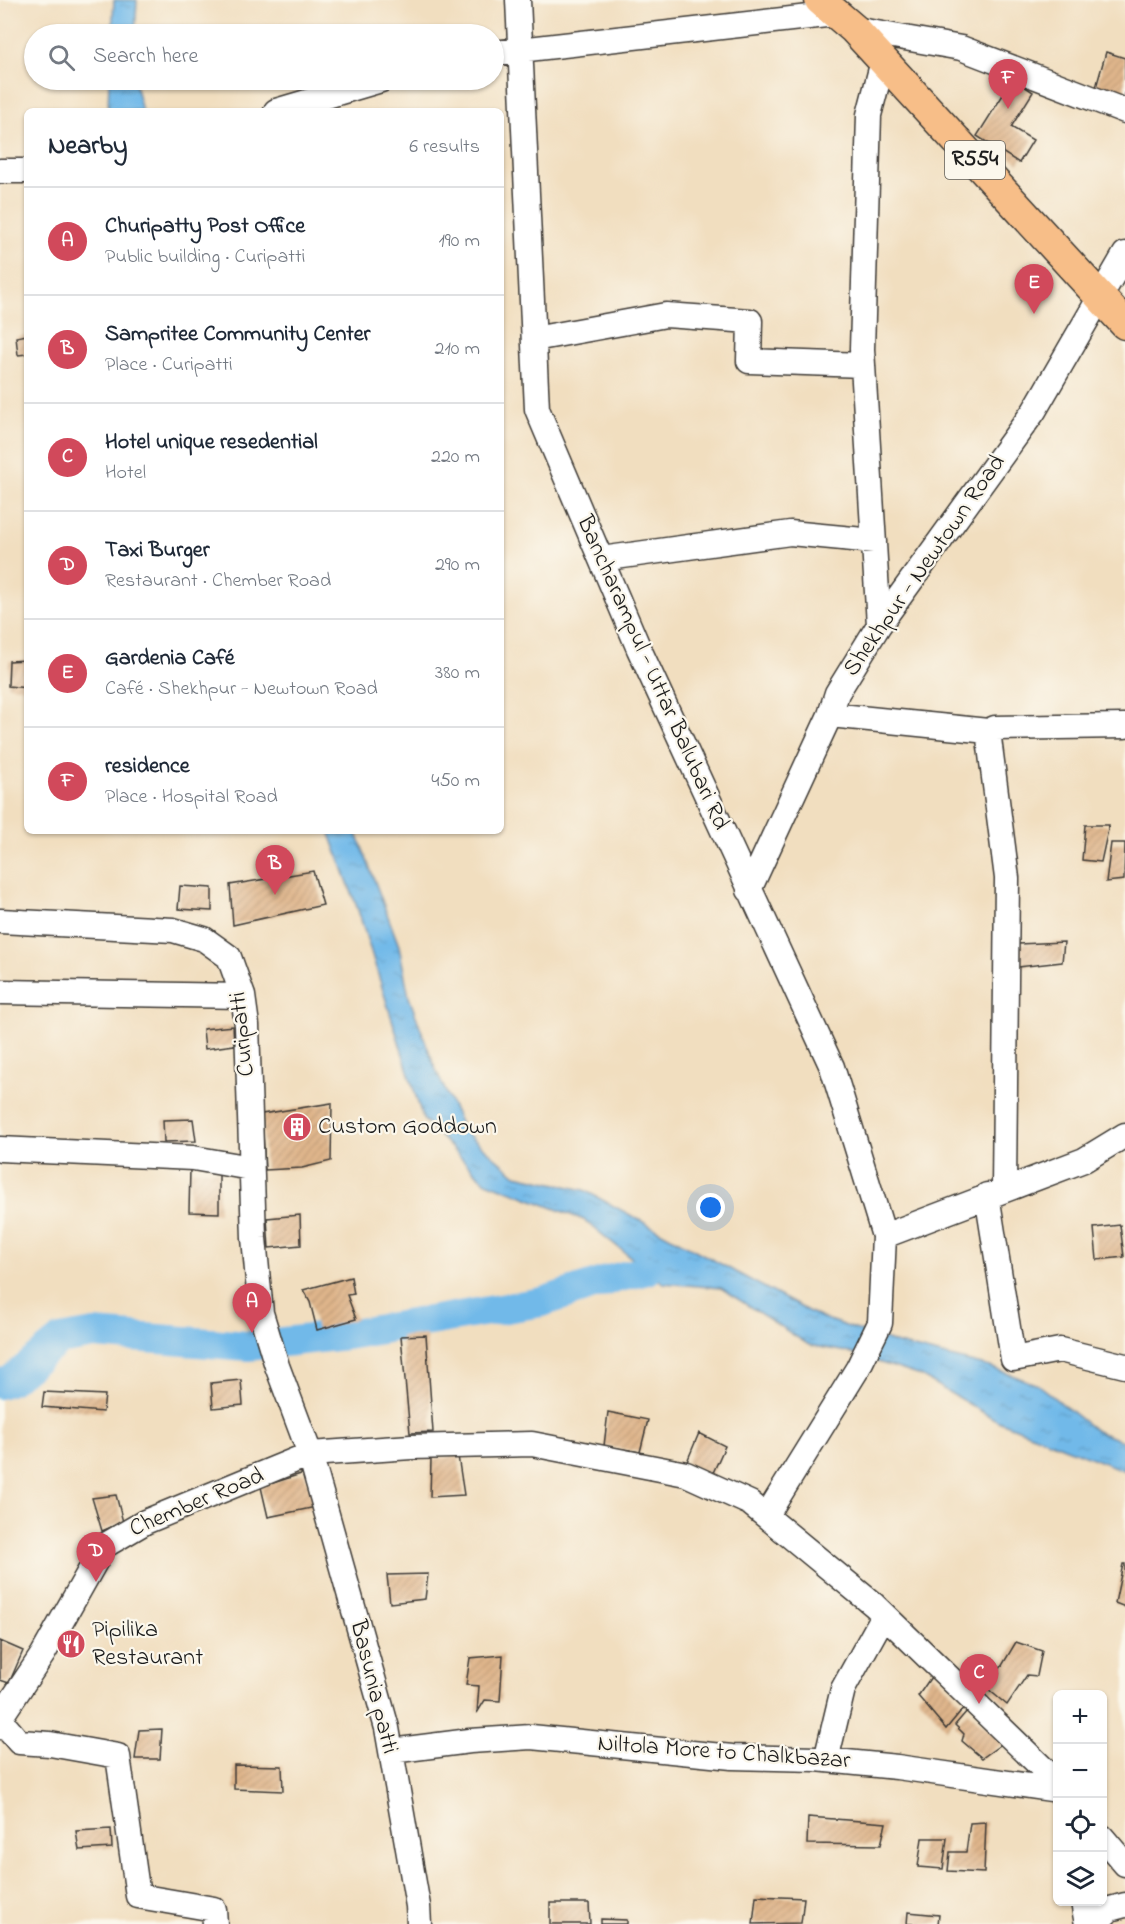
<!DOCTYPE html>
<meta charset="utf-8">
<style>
:root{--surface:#fff;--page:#f6f6f7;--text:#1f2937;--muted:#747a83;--line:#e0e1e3;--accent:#d1495b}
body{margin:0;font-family:"Indie Flower",sans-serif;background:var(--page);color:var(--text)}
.controls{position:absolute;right:18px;bottom:18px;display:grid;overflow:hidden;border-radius:9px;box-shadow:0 2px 4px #0004}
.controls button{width:54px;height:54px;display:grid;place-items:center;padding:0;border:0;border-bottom:2px solid var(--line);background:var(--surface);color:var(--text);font:30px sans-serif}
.you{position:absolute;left:711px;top:1208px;width:21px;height:21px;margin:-15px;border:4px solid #fff;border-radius:50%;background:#1a73e8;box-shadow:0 0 0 9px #1a73e833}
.badge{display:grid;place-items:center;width:39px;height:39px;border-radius:50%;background:var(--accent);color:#fff;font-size:20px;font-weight:700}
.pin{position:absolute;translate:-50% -50px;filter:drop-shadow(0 2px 3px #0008)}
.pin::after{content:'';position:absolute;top:32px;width:21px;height:18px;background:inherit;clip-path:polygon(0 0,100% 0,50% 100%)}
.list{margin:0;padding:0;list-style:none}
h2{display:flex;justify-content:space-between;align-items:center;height:78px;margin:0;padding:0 24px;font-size:26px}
h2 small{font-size:20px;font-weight:400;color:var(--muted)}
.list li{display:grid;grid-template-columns:39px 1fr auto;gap:18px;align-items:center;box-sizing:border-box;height:108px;padding:0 24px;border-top:2px solid var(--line)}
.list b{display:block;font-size:22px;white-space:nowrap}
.list p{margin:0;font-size:20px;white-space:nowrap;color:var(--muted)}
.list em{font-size:20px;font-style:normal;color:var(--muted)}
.icon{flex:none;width:33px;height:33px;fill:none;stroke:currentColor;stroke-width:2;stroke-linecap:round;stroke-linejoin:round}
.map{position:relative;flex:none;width:1125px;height:1924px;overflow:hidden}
.search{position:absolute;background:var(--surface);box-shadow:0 2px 4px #0004;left:24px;top:24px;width:480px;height:66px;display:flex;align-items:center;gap:15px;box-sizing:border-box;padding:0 21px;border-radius:33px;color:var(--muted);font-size:22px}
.panel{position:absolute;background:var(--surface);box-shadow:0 2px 4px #0004;left:24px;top:108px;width:480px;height:726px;border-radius:9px}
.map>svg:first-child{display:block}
.water{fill:url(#water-ripples);stroke:#466a82;stroke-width:1.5}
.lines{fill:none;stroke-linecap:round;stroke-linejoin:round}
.river{stroke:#71b9e9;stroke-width:30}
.building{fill:url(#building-hatch)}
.minor-casing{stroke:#3c3934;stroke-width:27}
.major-casing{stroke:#3c3934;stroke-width:33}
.minor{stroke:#fff;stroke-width:24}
.major{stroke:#f7be88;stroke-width:30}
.labels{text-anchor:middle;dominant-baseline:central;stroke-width:4.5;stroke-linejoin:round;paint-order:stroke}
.shield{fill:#fbf7ec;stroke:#5f5e5a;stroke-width:1.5}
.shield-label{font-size:22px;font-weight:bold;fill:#1c1c1c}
.street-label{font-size:24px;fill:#1c1c1c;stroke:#fbf7ec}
.poi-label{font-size:24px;fill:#1c1c1c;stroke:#fbf7ec;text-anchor:start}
</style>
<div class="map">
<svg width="1125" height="1924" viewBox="0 0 1125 1924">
<defs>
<pattern id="water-ripples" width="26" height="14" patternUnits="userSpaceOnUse" patternTransform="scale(1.5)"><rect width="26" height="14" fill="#71b9e9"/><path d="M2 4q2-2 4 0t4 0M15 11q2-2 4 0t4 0" fill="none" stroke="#619ec7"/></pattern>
<pattern id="building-hatch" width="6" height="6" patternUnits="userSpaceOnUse" patternTransform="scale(1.5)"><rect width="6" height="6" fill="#dfb58b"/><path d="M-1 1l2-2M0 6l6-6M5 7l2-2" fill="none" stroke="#bf9b77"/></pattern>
</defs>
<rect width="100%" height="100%" fill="#fbf7ec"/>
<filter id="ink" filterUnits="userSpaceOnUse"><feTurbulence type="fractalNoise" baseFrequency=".0167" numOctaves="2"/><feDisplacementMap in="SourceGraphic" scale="12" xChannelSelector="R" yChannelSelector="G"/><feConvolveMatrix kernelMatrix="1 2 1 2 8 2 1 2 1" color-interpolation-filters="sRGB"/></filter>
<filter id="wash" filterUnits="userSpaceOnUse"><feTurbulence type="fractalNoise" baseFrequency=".008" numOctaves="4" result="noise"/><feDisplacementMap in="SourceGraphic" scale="24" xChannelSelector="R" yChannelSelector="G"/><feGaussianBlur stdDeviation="1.35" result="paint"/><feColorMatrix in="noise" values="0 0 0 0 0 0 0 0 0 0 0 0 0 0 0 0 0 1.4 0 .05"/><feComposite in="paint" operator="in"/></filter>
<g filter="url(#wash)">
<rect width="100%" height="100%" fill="#f1debf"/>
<!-- water -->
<path class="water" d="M114,0H137L135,34H112Z
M109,80H134L142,111H108Z
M329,831H356L399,946L409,997L436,1070L464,1131L516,1175L584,1190L817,1316L898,1344L990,1367L1038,1385L1096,1431L1125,1442V1471L998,1421L921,1376L847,1352L809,1345L721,1288L663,1283L584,1220L484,1181L423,1119L358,910Z"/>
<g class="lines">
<!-- river -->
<path class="river" d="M0,1384L11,1380L60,1340L94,1334L248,1346L346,1335L542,1302L612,1279L648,1270"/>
</g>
<g id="blocks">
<!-- building -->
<path class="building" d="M1106,52L1125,58V100L1095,91Z
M1013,79L1033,92L1011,127L1033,140L1019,163L977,136Z
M27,335V354L18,355L16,337Z
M27,660V688L8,686L9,661Z
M1085,825H1109L1101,862L1082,860Z
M1111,843H1125L1124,880L1106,882Z
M313,871L323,905L233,925L230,885Z
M180,886L212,888V911L178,909Z
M1064,942L1062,962L1018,967V944Z
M233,1026L234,1045L205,1049L203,1029Z
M332,1103L331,1161L302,1168L265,1170L262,1114Z
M193,1119L196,1141L164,1142L163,1120Z
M190,1169L219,1171V1213L189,1212Z
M300,1215L301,1245L269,1248L267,1218Z
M1120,1225L1124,1257L1097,1260L1094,1228Z
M351,1277L354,1294L347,1295L356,1319L317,1330L310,1302L303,1290Z
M426,1335L433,1432L410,1433L401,1336Z
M241,1380L243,1405L213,1408L211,1383Z
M44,1392L105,1395L103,1412L42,1407Z
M608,1412L648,1420L640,1452L604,1446Z
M699,1433L725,1446L712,1475L686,1464Z
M458,1456L464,1495L430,1497L431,1459Z
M304,1473L316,1507L268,1517L261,1487Z
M116,1495L123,1522L102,1531L92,1498Z
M1123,1564H1125V1607L1115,1603Z
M428,1574L425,1599L390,1603L387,1575Z
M0,1641L23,1651L9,1683L0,1680Z
M1016,1642L1042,1651L1037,1676L1027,1675L1007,1705L988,1689Z
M503,1655L500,1701L485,1700L477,1713L479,1686L466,1685L470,1658Z
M933,1674L965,1706L946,1729L918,1696Z
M967,1711L1003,1743L982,1758L962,1741L964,1734L955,1725Z
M162,1729L160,1759H135L139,1730Z
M234,1765L282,1766L283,1791L234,1789Z
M808,1817L886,1823L881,1845L807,1844Z
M986,1822L984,1873L948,1871L950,1852H966L970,1823Z
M111,1829L112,1848L79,1850L76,1831Z
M922,1838H947L943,1869L918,1867Z
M756,1896L804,1898L801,1923L753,1924Z
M550,1903H589L590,1924H550Z
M908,1912L939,1915L938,1924H907Z
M601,1919L627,1920V1924H601Z"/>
</g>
</g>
<g filter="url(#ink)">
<use href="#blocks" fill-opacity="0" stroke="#3c3934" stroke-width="1.5"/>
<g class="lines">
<!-- minor casing -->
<g class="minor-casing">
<path id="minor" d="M518,0L537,409L639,649L832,1067L884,1236L880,1323L858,1368L767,1515
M854,29L961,48L1125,111
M494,53L835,14
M276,111L381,80
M0,171H27
M534,339L666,315L750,321L749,361L863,365
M601,559L790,533L874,541
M879,625L862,349L869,115L883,61
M830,715L988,731L1007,878L1004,1189
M988,731L995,728L1125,726
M749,890L830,715L837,693L879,625L1034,411L1125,254
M0,921L173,930L204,939L229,957L243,996L247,1025L254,1238L261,1313L277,1366L310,1454L387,1728L418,1906L419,1924
M0,992L243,996
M0,1149L193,1158L251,1168
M987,1195L1013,1359L1060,1350L1125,1366
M884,1236L1084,1160L1125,1135
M0,1718L43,1654L104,1546L145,1522L310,1454L411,1447L532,1444L686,1474L750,1503L874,1605L1058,1783
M0,1727L7,1728L19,1742L50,1744L118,1756L138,1896L214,1909L215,1924
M391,1751L470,1741L531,1737L732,1757L816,1759L897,1767L1058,1790
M826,1760L843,1689L884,1615
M1102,1837L1125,1864
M1083,1902L1087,1924
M1095,1924L1110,1909L1125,1905"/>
</g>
<!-- major casing -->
<g class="major-casing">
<path id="major" d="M820,0L854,29L1125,324"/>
</g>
<!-- minor -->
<use href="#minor" class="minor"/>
<!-- major -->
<use href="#major" class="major"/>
</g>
</g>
<!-- icons -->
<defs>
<g id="building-disc" transform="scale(1.5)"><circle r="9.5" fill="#d1495b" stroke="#fbf7ec"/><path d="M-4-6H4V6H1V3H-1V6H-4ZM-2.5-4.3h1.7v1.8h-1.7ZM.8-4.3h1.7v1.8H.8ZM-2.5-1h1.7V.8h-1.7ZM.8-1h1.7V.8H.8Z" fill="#fff"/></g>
<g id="restaurant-disc" transform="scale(1.5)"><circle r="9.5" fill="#d1495b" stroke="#fbf7ec"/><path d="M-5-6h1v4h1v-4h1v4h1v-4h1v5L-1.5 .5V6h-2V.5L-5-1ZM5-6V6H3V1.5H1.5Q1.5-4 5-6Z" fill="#fff"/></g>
</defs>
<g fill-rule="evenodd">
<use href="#building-disc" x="297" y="1127"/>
<use href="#restaurant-disc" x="71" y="1644"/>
</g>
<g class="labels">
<!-- shield labels -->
<rect class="shield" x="945" y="141" width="60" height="38" rx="4.5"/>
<g class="shield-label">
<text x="975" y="160">R554</text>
</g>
<!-- street labels -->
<g class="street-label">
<text transform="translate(925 566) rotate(-55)">Shekhpur - Newtown Road</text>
<text transform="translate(652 673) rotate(66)">Bancharampul - Uttar Balubari Rd</text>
<text transform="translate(243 1034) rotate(-96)">Curipatti</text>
<text transform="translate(197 1503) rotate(-23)">Chember Road</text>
<text transform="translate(373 1687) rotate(76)">Basunia patti</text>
<text transform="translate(724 1753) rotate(4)">Niltola More to Chalkbazar</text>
</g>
<!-- poi labels -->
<g class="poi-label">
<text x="318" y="1127">Custom Goddown</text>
<text x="92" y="1630">Pipilika<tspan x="92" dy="28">Restaurant</tspan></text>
</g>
</g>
</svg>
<div class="controls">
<button>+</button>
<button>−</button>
<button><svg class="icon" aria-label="locate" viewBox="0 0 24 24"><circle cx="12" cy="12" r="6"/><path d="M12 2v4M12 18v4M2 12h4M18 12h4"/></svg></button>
<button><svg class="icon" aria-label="layers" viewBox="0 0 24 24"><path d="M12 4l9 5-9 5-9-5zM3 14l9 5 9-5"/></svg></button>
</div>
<div class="you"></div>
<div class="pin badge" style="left:252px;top:1333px">A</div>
<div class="pin badge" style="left:275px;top:895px">B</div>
<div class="pin badge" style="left:979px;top:1704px">C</div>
<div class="pin badge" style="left:96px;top:1582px">D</div>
<div class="pin badge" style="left:1034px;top:314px">E</div>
<div class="pin badge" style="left:1008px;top:109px">F</div>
<div class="search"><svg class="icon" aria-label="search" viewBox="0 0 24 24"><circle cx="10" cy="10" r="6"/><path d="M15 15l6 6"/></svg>Search here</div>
<section class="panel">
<h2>Nearby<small>6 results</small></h2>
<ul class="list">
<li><span class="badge">A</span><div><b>Churipatty Post Office</b><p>Public building · Curipatti</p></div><em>190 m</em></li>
<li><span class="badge">B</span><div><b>Sampritee Community Center</b><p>Place · Curipatti</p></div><em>210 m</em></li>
<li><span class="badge">C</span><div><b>Hotel unique resedential</b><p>Hotel</p></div><em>220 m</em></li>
<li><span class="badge">D</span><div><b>Taxi Burger</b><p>Restaurant · Chember Road</p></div><em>290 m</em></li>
<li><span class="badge">E</span><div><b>Gardenia Café</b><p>Café · Shekhpur - Newtown Road</p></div><em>380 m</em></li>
<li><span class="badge">F</span><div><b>residence</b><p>Place · Hospital Road</p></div><em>450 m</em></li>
</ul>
</section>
</div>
